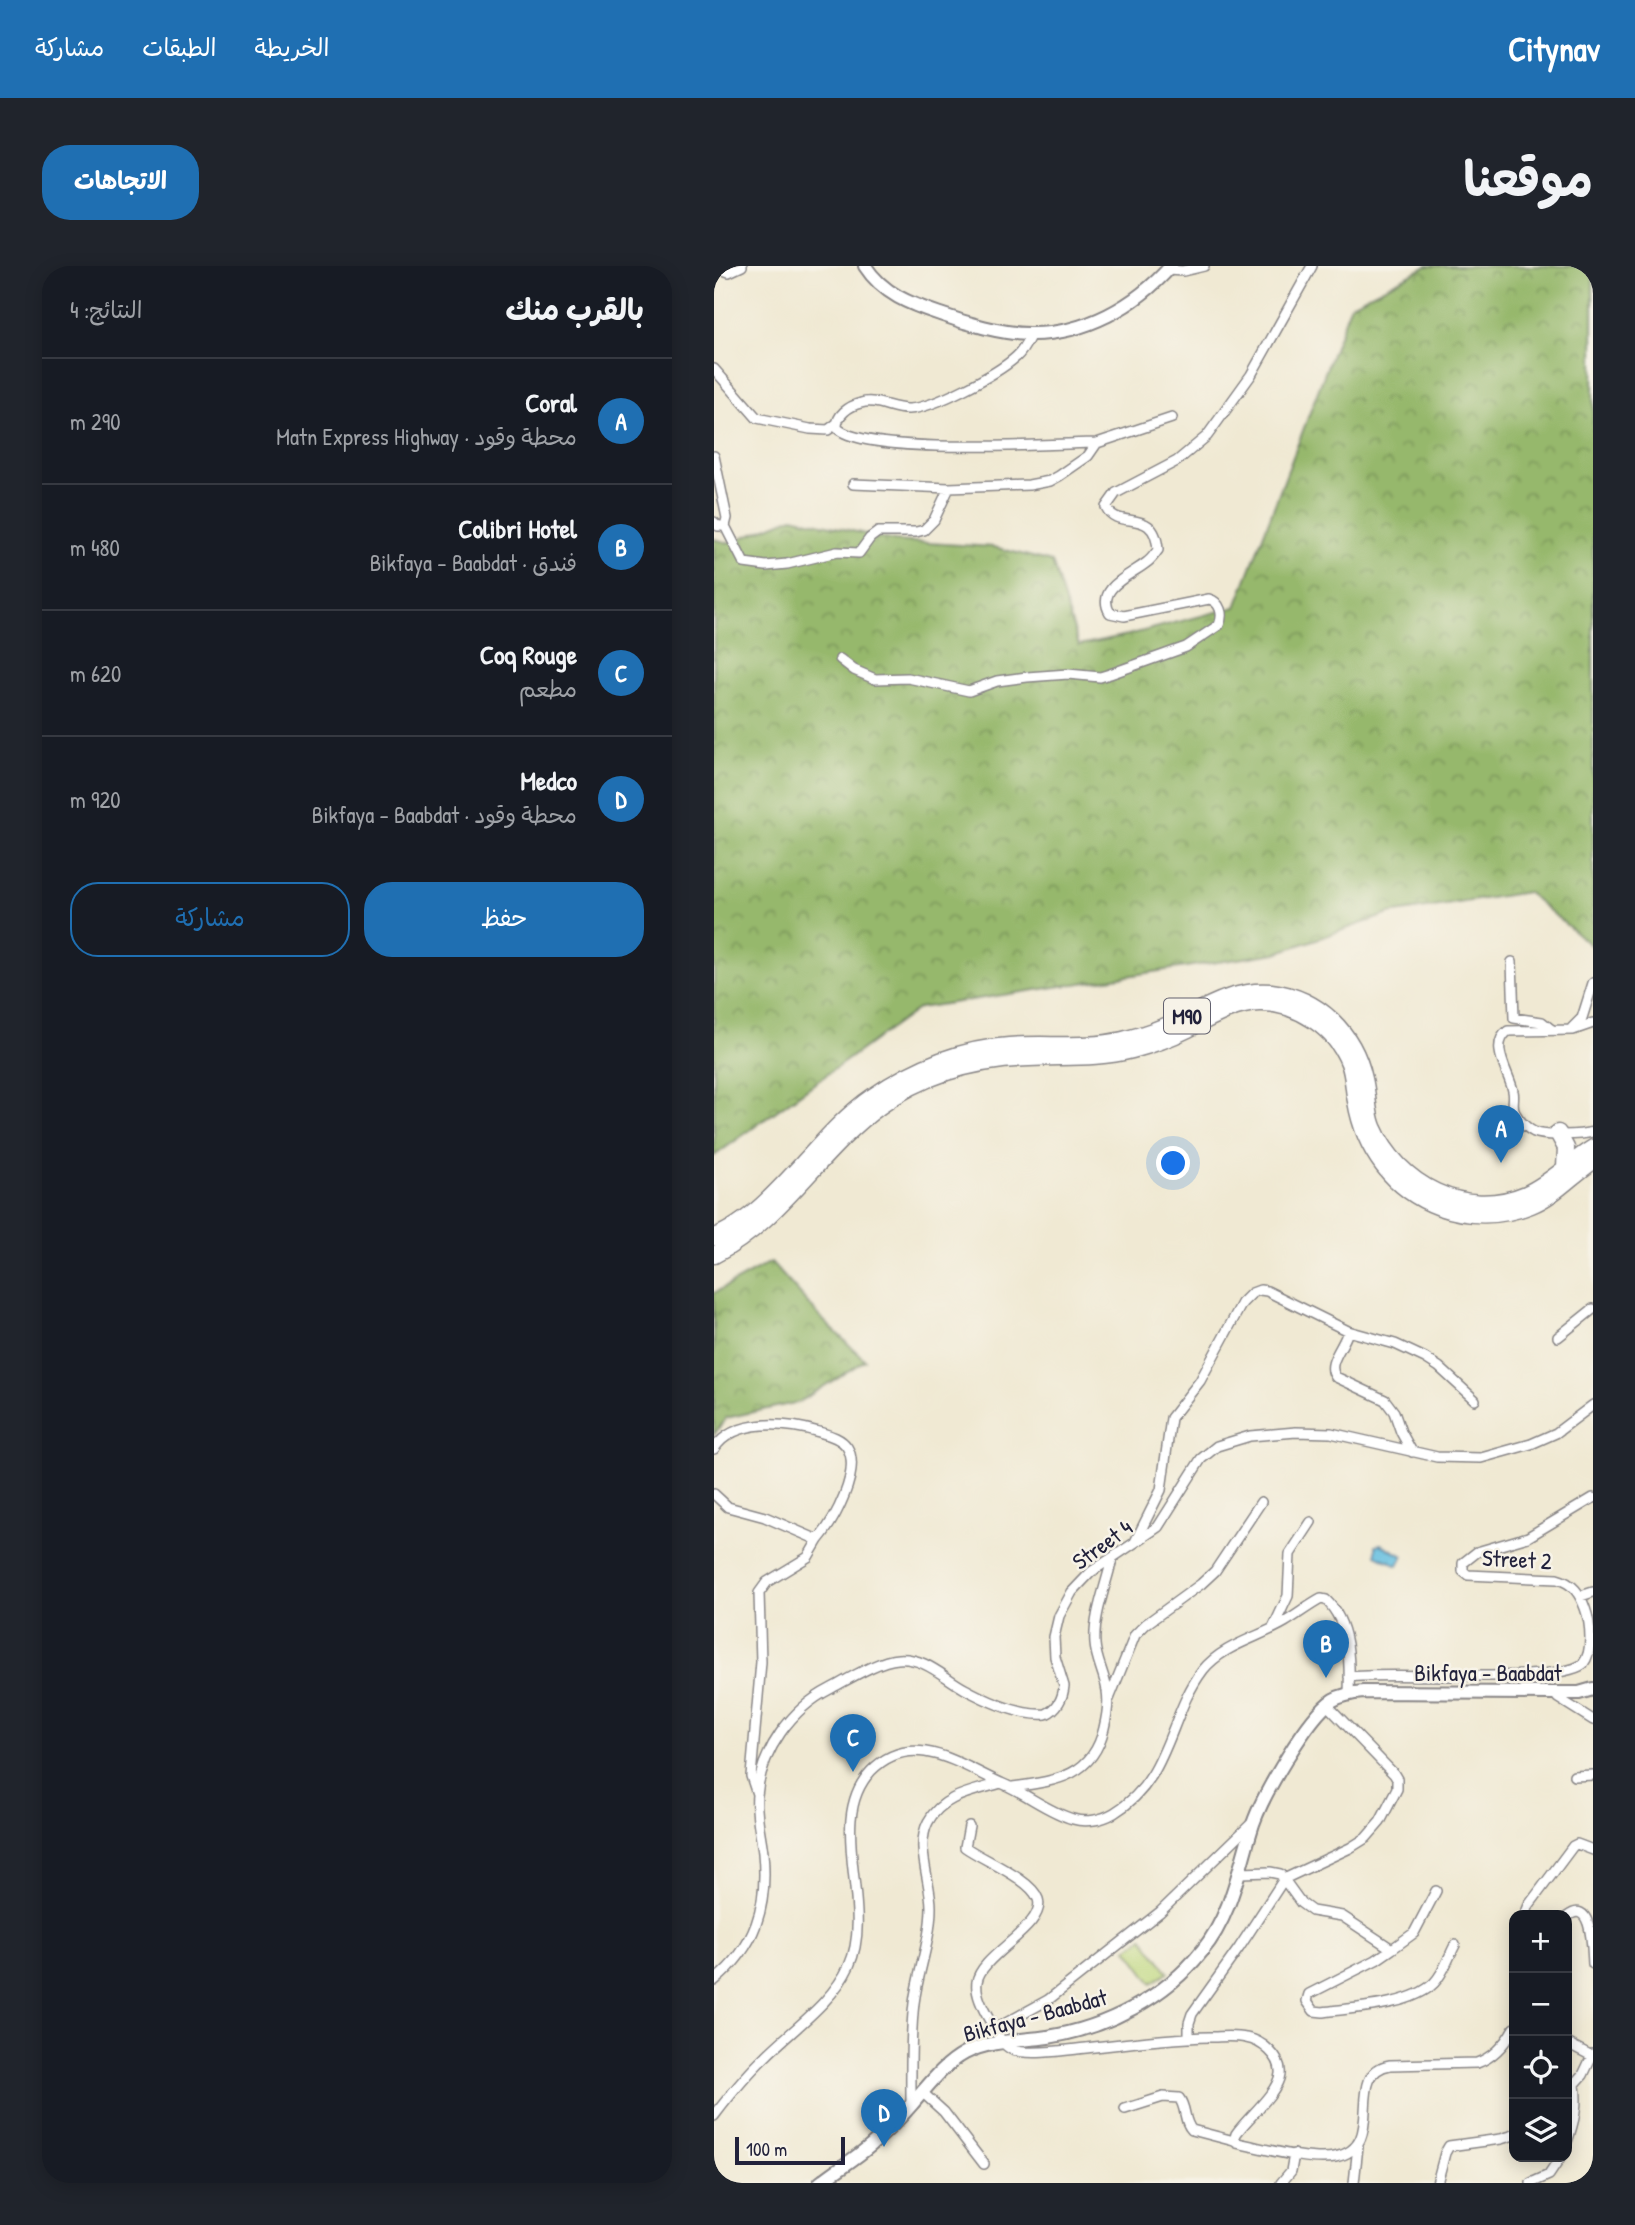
<!DOCTYPE html>
<html lang="ar">
<meta charset="utf-8">
<style>
:root{--surface:#171b24;--page:#20242c;--text:#f1f3f6;--muted:#9ea1a6;--line:#363941;--accent:#1f6fb2}
body{margin:0;font-family:"Patrick Hand","Playpen Sans Arabic",sans-serif;background:var(--page);color:var(--text);direction:rtl}
.controls{position:absolute;right:21px;bottom:21px;display:grid;overflow:hidden;border-radius:14px;box-shadow:0 4px 18px #0003}
.controls button{width:63px;height:63px;display:grid;place-items:center;padding:0;border:0;border-bottom:2px solid var(--line);background:var(--surface);color:var(--text);font:35px sans-serif}
.scale{position:absolute;left:21px;bottom:18px;width:110px;box-sizing:border-box;padding-left:7px;border:4px solid #22223b;border-top:0;font-size:19px;line-height:24px;white-space:nowrap;color:#22223b;-webkit-text-stroke:5px #f7f3e8;paint-order:stroke}
.you{position:absolute;left:460px;top:898px;width:24px;height:24px;margin:-18px;border:5px solid #fff;border-radius:50%;background:#1a73e8;box-shadow:0 0 0 10px #1a73e833}
.badge{display:grid;place-items:center;width:46px;height:46px;border-radius:50%;background:var(--accent);color:#fff;font-size:23px;font-weight:700}
.pin{position:absolute;translate:-50% -58px;filter:drop-shadow(0 2px 4px #0008)}
.pin::after{content:'';position:absolute;top:37px;width:24px;height:21px;background:inherit;clip-path:polygon(0 0,100% 0,50% 100%)}
.list{margin:0;padding:0;list-style:none}
h2{display:flex;justify-content:space-between;align-items:center;height:91px;margin:0;padding:0 28px;font-size:30px}
h2 small{font-size:23px;font-weight:400;color:var(--muted)}
.list li{display:grid;grid-template-columns:46px 1fr auto;gap:21px;align-items:center;box-sizing:border-box;height:126px;padding:0 28px;border-top:2px solid var(--line)}
.list b{display:block;font-size:26px;white-space:nowrap}
.list p{margin:0;font-size:23px;white-space:nowrap;color:var(--muted)}
.list em{font-size:23px;font-style:normal;color:var(--muted)}
.actions{display:flex;gap:14px;padding:21px 28px}
.actions a{flex:1;padding:16px 0;border:2px solid var(--accent);border-radius:28px;text-align:center;font-size:24px;color:var(--accent)}
.actions .main{background:var(--accent);color:#fff}
.icon{flex:none;width:38px;height:38px;fill:none;stroke:currentColor;stroke-width:2;stroke-linecap:round;stroke-linejoin:round}
.map{position:relative;flex:none;width:879px;height:1917px;overflow:hidden;direction:ltr;border-radius:28px}
header{display:flex;align-items:center;gap:42px;box-sizing:border-box;height:98px;padding:0 35px;background:var(--accent);color:#fff}
header strong{font-size:33px}
nav{display:flex;gap:38px;margin-inline-start:auto;font-size:24px}
.intro{display:flex;align-items:center;justify-content:space-between;box-sizing:border-box;height:168px;padding:0 42px}
h1{margin:0;font-size:49px}
.button{padding:18px 32px;border-radius:28px;background:var(--accent);color:#fff;font-size:24px;font-weight:700}
main{display:flex;gap:42px;padding:0 42px}
aside{flex:1;background:var(--surface);border-radius:28px;box-shadow:0 4px 18px #0003}
.map>svg:first-child{display:block}
.forest{fill:url(#forest-crowns);stroke:#5c6d54;stroke-width:2}
.garden{fill:#bdd77c;stroke:#707c5c;stroke-width:2}
.water{fill:url(#water-ripples);stroke:#42708e;stroke-width:2}
.lines{fill:none;stroke-linecap:round;stroke-linejoin:round}
.minor-casing{stroke:#898687;stroke-width:12}
.secondary-casing{stroke:#898687;stroke-width:16}
.motorway-casing{stroke:#898687;stroke-width:19}
.minor{stroke:#fff;stroke-width:9}
.secondary{stroke:#fff;stroke-width:12}
.motorway{stroke:#fff;stroke-width:16}
.labels{text-anchor:middle;dominant-baseline:central;stroke-width:5;stroke-linejoin:round;paint-order:stroke}
.shield{fill:#f7f3e8;stroke:#62616f;stroke-width:2}
.shield-label{font-size:21px;font-weight:bold;fill:#22223b}
.street-label{font-size:23px;fill:#22223b;stroke:#f7f3e8}
</style>
<header>
<strong>Citynav</strong>
<nav><a>الخريطة</a><a>الطبقات</a><a>مشاركة</a></nav>
</header>
<div class="intro"><h1>موقعنا</h1><a class="button">الاتجاهات</a></div>
<main>
<div class="map">
<svg width="879" height="1917" viewBox="0 0 879 1917">
<defs>
<pattern id="forest-crowns" width="20" height="18" patternUnits="userSpaceOnUse" patternTransform="scale(1.75)"><rect width="20" height="18" fill="#96b86c"/><path d="M2 6a3 3 0 1 1 6 0M12 15a3 3 0 1 1 6 0" fill="none" stroke="#7a955a"/></pattern>
<pattern id="water-ripples" width="26" height="14" patternUnits="userSpaceOnUse" patternTransform="scale(1.75)"><rect width="26" height="14" fill="#62bee0"/><path d="M2 4q2-2 4 0t4 0M15 11q2-2 4 0t4 0" fill="none" stroke="#509ab7"/></pattern>
</defs>
<rect width="100%" height="100%" fill="#f7f3e8"/>
<filter id="ink" filterUnits="userSpaceOnUse"><feTurbulence type="fractalNoise" baseFrequency=".0143" numOctaves="2"/><feDisplacementMap in="SourceGraphic" scale="14" xChannelSelector="R" yChannelSelector="G"/><feConvolveMatrix kernelMatrix="1 2 1 2 8 2 1 2 1" color-interpolation-filters="sRGB"/></filter>
<filter id="wash" filterUnits="userSpaceOnUse"><feTurbulence type="fractalNoise" baseFrequency=".00686" numOctaves="4" result="noise"/><feDisplacementMap in="SourceGraphic" scale="28" xChannelSelector="R" yChannelSelector="G"/><feGaussianBlur stdDeviation="1.57" result="paint"/><feColorMatrix in="noise" values="0 0 0 0 0 0 0 0 0 0 0 0 0 0 0 0 0 1.4 0 .05"/><feComposite in="paint" operator="in"/></filter>
<g filter="url(#wash)">
<rect width="100%" height="100%" fill="#f0e9d3"/>
<!-- forest -->
<path class="forest" d="M713,0H879V681L813,626L675,648L562,687L205,742L0,890V273L15,277L79,251L181,275L280,281L338,296L365,379L414,369L522,341L637,38Z
M57,996L109,1054L151,1094L85,1136L12,1152L0,1169V1027Z"/>
<!-- garden -->
<path class="garden" d="M429,1672L454,1706L438,1717L413,1683Z"/>
<!-- water -->
<path class="water" d="M667,1278L689,1290L684,1300L662,1289V1279Z"/>
</g>
<g filter="url(#ink)">
<g class="lines">
<!-- minor casing -->
<g class="minor-casing">
<path id="minor" d="M5,0L9,4L15,6L28,0
M453,4L469,5L490,0
M0,103L43,152L96,163L114,164L122,158
M383,177L458,152
M0,190L13,252L11,260H4L0,256
M139,218L235,222L315,219L336,215L345,210L374,190L383,177C335,178 153,190 123,162C122,149 135,140 147,137C162,132 179,144 195,143C220,142 283,108 302,91C310,84 313,76 317,68
M11,260L30,297L52,300L73,298L123,286L145,287L156,272L164,266H202L210,264L220,254L235,222
M126,393L140,404L161,413L194,412L255,425L283,415L313,411L354,408L386,411L396,408L472,381L505,359C510,348 506,336 495,333L410,350L396,347C381,322 417,309 432,297C437,294 440,289 444,284C441,239 404,266 392,241L402,227L463,195L493,170L537,109L598,0
M798,696L800,752L828,756L838,764
M879,757L859,764L794,765C774,779 796,808 799,825C801,833 797,839 801,847C805,854 812,862 820,866C831,871 867,869 879,866
M858,762L868,752L879,717
M634,1065C630,1081 611,1098 622,1111L671,1134L680,1146L687,1166L698,1186
M844,1071L879,1043
M0,1183C21,1151 73,1157 105,1166C115,1169 127,1172 133,1181C148,1205 120,1255 104,1274
M0,1228L14,1241L51,1251L104,1274L94,1291L53,1316L45,1327L47,1396L37,1510L43,1528
M421,1276L447,1224L457,1152L486,1115L528,1037L538,1027L546,1024L553,1025L634,1065L681,1078L711,1092L725,1101L761,1134
M867,1330L879,1326
M559,1362L574,1330L576,1288L597,1256
M635,1411C679,1405 843,1419 869,1398C879,1386 877,1358 871,1342C866,1328 859,1317 843,1313L754,1309L749,1305V1297L763,1286L814,1271L879,1232
M840,1427L844,1432L879,1454
M395,1433L421,1369L432,1358L487,1318L501,1305L547,1236
M860,1510L879,1509
M299,1521C341,1515 379,1511 390,1462C393,1450 395,1437 393,1425C391,1409 382,1394 381,1378C379,1350 392,1320 398,1293
M255,1560L251,1581C269,1594 317,1613 324,1633C333,1660 266,1689 263,1716C261,1728 270,1745 276,1755C282,1765 288,1780 299,1784C314,1789 346,1785 363,1783C407,1778 451,1772 495,1771C507,1771 520,1769 532,1772C547,1774 568,1791 566,1808C564,1827 533,1852 522,1868L520,1875L523,1877C549,1882 596,1896 621,1891C676,1881 628,1807 676,1799L763,1797C780,1791 791,1778 800,1762
M526,1607L556,1606L566,1608L587,1637L598,1645L628,1650L678,1683L700,1667L722,1625
M811,1649L815,1639L859,1580L863,1578L879,1584
M853,1651C879,1630 878,1686 879,1698
M678,1683L662,1694L595,1728L593,1735L600,1745L609,1746C639,1742 697,1740 720,1717C730,1707 734,1692 741,1679
M0,1715C42,1681 54,1640 49,1587C47,1568 41,1548 43,1529C47,1485 77,1443 116,1423C133,1414 165,1394 184,1393C211,1391 229,1411 251,1423C273,1435 306,1450 332,1448C343,1443 349,1432 350,1420L341,1391L340,1371L345,1350L358,1326L377,1306L444,1261L487,1193L503,1180L536,1170L582,1166L617,1167L723,1191L767,1192L817,1178L842,1167L879,1139
M281,1763L334,1734L446,1646L540,1555
M475,1772V1757L478,1748L525,1682L570,1613L636,1582L652,1572L666,1556L683,1523V1513L680,1508L613,1439
M853,1777L878,1790
M208,1826L230,1846L270,1898
M853,1827L869,1809L879,1788
M197,1839C197,1805 196,1770 200,1737C204,1705 217,1674 217,1641C217,1615 201,1581 214,1556C228,1529 261,1525 287,1517C312,1527 334,1546 359,1553C372,1557 388,1554 400,1547C456,1514 454,1450 489,1404C509,1379 544,1372 571,1356C583,1349 594,1340 607,1333L612,1334C636,1357 636,1396 635,1428
M411,1843L449,1831L465,1832C473,1842 469,1855 478,1864L520,1875
M0,1850C16,1829 33,1808 52,1790C80,1762 118,1737 135,1700C162,1641 110,1555 157,1505C198,1463 245,1498 287,1517
M853,1876C860,1856 864,1840 861,1819
M567,1917L577,1905L580,1888
M640,1917L644,1880
M723,1917L731,1887L735,1880L787,1873L800,1869
M817,1917L835,1909L847,1891"/>
</g>
<!-- secondary casing -->
<g class="secondary-casing">
<path id="secondary" d="M151,0C169,28 196,38 226,48C251,57 289,68 315,68C370,69 422,40 457,0
M106,1917C122,1904 141,1893 157,1879C171,1867 186,1852 198,1838C215,1819 229,1799 251,1787C276,1774 307,1775 334,1771C392,1762 452,1731 488,1685C518,1649 525,1601 539,1558C549,1529 594,1450 619,1434C628,1429 639,1427 649,1426L840,1427H865L879,1423"/>
</g>
<!-- motorway casing -->
<g class="motorway-casing">
<path id="motorway" d="M844,867L852,882L851,901
M0,971C58,949 105,867 158,831C199,803 245,783 295,780C333,777 371,783 409,774C430,769 451,761 470,752C499,738 524,723 557,726C605,732 640,767 650,813C654,829 653,846 659,861C684,919 751,954 812,928C837,917 856,896 879,882
M0,989C67,955 106,883 166,840C209,808 262,794 315,792C350,790 383,793 418,784C437,779 456,772 474,763C497,752 519,738 545,737C583,736 622,763 635,797C640,810 639,822 642,835C650,883 679,924 726,941C755,951 787,951 817,939C840,930 858,909 879,895"/>
</g>
<!-- minor -->
<use href="#minor" class="minor"/>
<!-- secondary -->
<use href="#secondary" class="secondary"/>
<!-- motorway -->
<use href="#motorway" class="motorway"/>
</g>
</g>
<g class="labels">
<!-- shield labels -->
<rect class="shield" x="450" y="732.5" width="46" height="35" rx="5"/>
<g class="shield-label">
<text x="473" y="750">M90</text>
</g>
<!-- street labels -->
<g class="street-label">
<text transform="translate(388 1278) rotate(-36)">Street 4</text>
<text transform="translate(803 1293) rotate(3)">Street 2</text>
<text x="774" y="1406">Bikfaya - Baabdat</text>
<text transform="translate(321 1749) rotate(-15)">Bikfaya - Baabdat</text>
</g>
</g>
</svg>
<div class="controls">
<button>+</button>
<button>−</button>
<button><svg class="icon" aria-label="locate" viewBox="0 0 24 24"><circle cx="12" cy="12" r="6"/><path d="M12 2v4M12 18v4M2 12h4M18 12h4"/></svg></button>
<button><svg class="icon" aria-label="layers" viewBox="0 0 24 24"><path d="M12 4l9 5-9 5-9-5zM3 14l9 5 9-5"/></svg></button>
</div>
<div class="scale">100 m</div>
<div class="you"></div>
<div class="pin badge" style="left:787px;top:897px">A</div>
<div class="pin badge" style="left:612px;top:1412px">B</div>
<div class="pin badge" style="left:139px;top:1506px">C</div>
<div class="pin badge" style="left:170px;top:1881px">D</div>
</div>
<aside>
<h2>بالقرب منك<small>النتائج: 4</small></h2>
<ul class="list">
<li><span class="badge">A</span><div><b>Coral</b><p>محطة وقود · Matn Express Highway</p></div><em>290 m</em></li>
<li><span class="badge">B</span><div><b>Colibri Hotel</b><p>فندق · Bikfaya - Baabdat</p></div><em>480 m</em></li>
<li><span class="badge">C</span><div><b>Coq Rouge</b><p>مطعم</p></div><em>620 m</em></li>
<li><span class="badge">D</span><div><b>Medco</b><p>محطة وقود · Bikfaya - Baabdat</p></div><em>920 m</em></li>
</ul>
<div class="actions"><a class="main">حفظ</a><a>مشاركة</a></div>
</aside>
</main>
